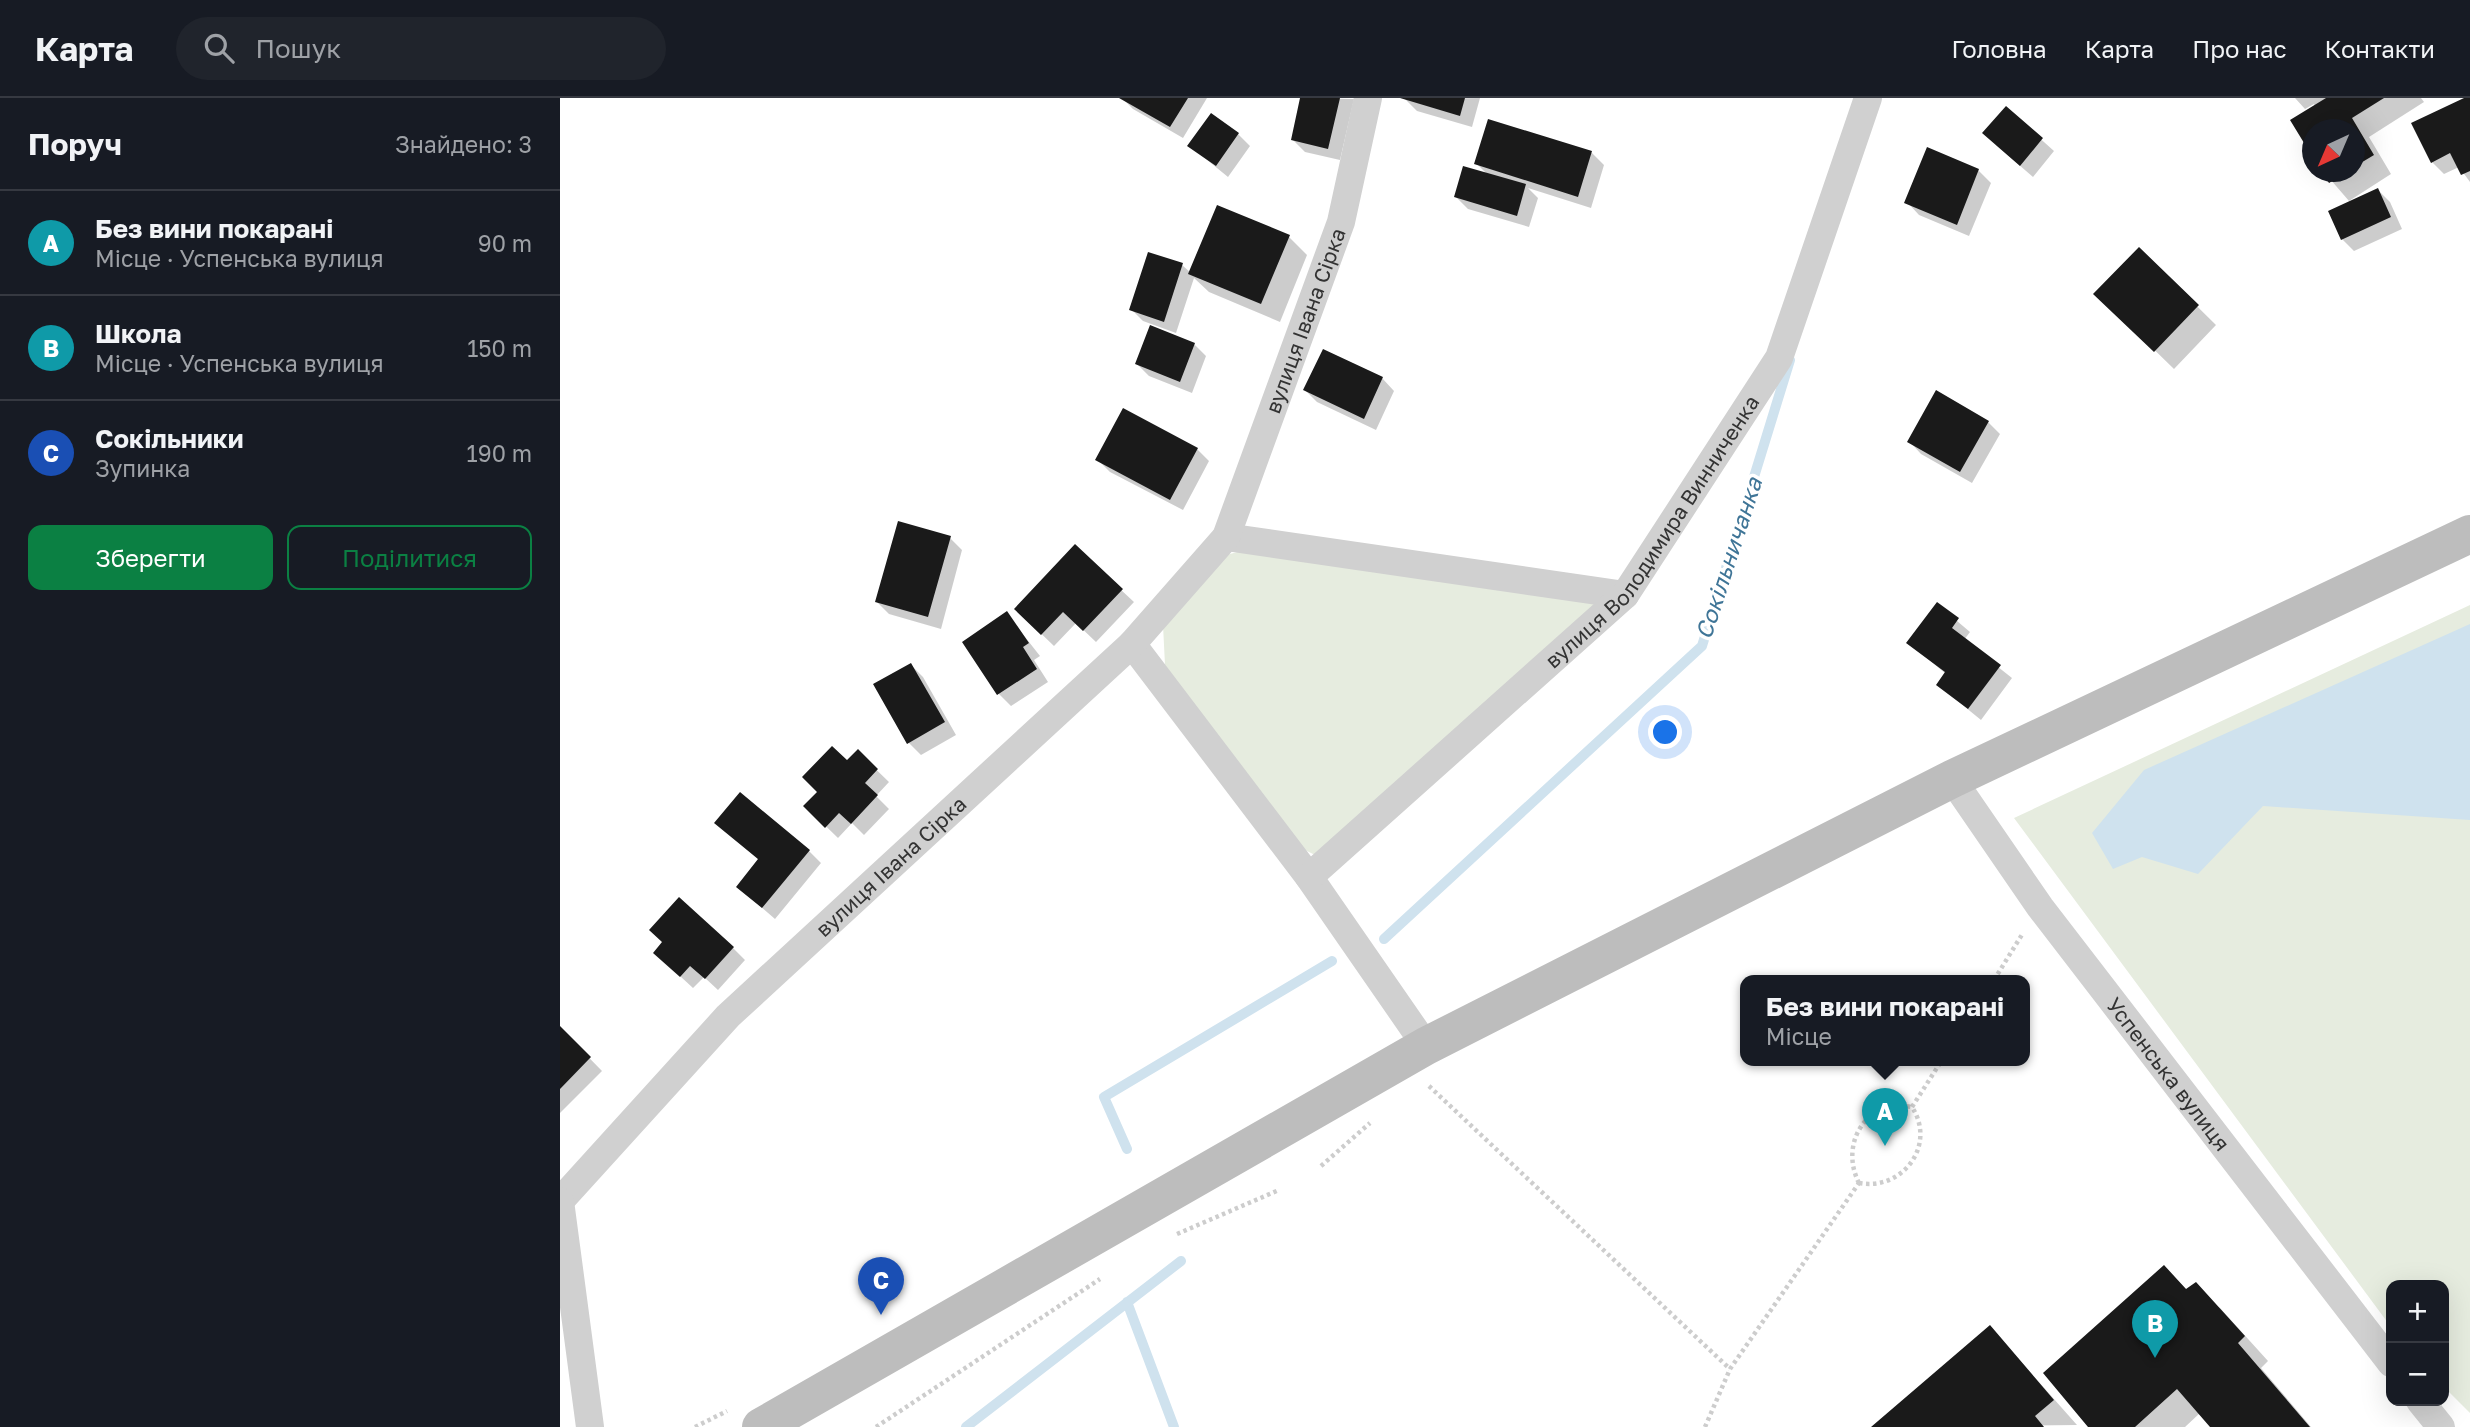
<!DOCTYPE html>
<html lang="uk">
<meta charset="utf-8">
<style>
:root{--surface:#171b24;--page:#20242c;--text:#f1f3f6;--muted:#9ea1a6;--line:#363941;--accent:#0b8043}
body{margin:0;font-family:"Golos Text",sans-serif;background:var(--page);color:var(--text)}
.controls{position:absolute;right:21px;bottom:21px;display:grid;overflow:hidden;border-radius:14px;box-shadow:0 7px 28px #0002}
.controls button{width:63px;height:63px;display:grid;place-items:center;padding:0;border:0;border-bottom:2px solid var(--line);background:var(--surface);color:var(--text);font:35px sans-serif}
.compass{position:absolute;left:1742px;top:21px;width:63px;height:63px;border-radius:50%;background:var(--surface);box-shadow:0 7px 28px #0002;rotate:224deg}
.you{position:absolute;left:1106px;top:635px;width:24px;height:24px;margin:-18px;border:5px solid #fff;border-radius:50%;background:#1a73e8;box-shadow:0 0 0 10px #1a73e833}
.badge{display:grid;place-items:center;width:46px;height:46px;border-radius:50%;background:var(--accent);color:#fff;font-size:23px;font-weight:700}
.pin{position:absolute;translate:-50% -58px;filter:drop-shadow(0 2px 4px #0008)}
.pin::after{content:'';position:absolute;top:37px;width:24px;height:21px;background:inherit;clip-path:polygon(0 0,100% 0,50% 100%)}
.popup{position:absolute;left:1180px;top:877px;width:290px;height:91px;box-sizing:border-box;display:grid;place-content:center;border-radius:14px;background:var(--surface);filter:drop-shadow(0 2px 5px #0005);font-size:23px;white-space:nowrap;color:var(--muted)}
.popup b{font-size:26px;color:var(--text)}
.popup::after{content:'';position:absolute;left:50%;top:100%;margin-left:-14px;border:14px solid transparent;border-top-color:var(--surface)}
.list{margin:0;padding:0;list-style:none}
h2{display:flex;justify-content:space-between;align-items:center;height:91px;margin:0;padding:0 28px;font-size:30px}
h2 small{font-size:23px;font-weight:400;color:var(--muted)}
.list li{display:grid;grid-template-columns:46px 1fr auto;gap:21px;align-items:center;box-sizing:border-box;height:105px;padding:0 28px;border-top:2px solid var(--line)}
.list b{display:block;font-size:26px;white-space:nowrap}
.list p{margin:0;font-size:23px;white-space:nowrap;color:var(--muted)}
.list em{font-size:23px;font-style:normal;color:var(--muted)}
.actions{display:flex;gap:14px;padding:21px 28px}
.actions a{flex:1;padding:16px 0;border:2px solid var(--accent);border-radius:14px;text-align:center;font-size:24px;color:var(--accent)}
.actions .main{background:var(--accent);color:#fff}
.icon{flex:none;width:38px;height:38px;fill:none;stroke:currentColor;stroke-width:2;stroke-linecap:round;stroke-linejoin:round}
.map{position:relative;flex:none;width:1910px;height:1329px;overflow:hidden}
header{display:flex;align-items:center;gap:42px;box-sizing:border-box;height:98px;padding:0 35px;background:var(--surface);border-bottom:2px solid var(--line)}
header strong{font-size:33px}
nav{display:flex;gap:38px;margin-inline-start:auto;font-size:24px}
.search{width:490px;height:63px;background:var(--page);display:flex;align-items:center;gap:18px;box-sizing:border-box;padding:0 24px;border-radius:38px;color:var(--muted);font-size:26px}
main{display:flex}
aside{flex:1;background:var(--surface)}
.map>svg:first-child{display:block}
.green{fill:#e6ecdf}
.water{fill:#cfe2ee}
.shadow{fill:#0003}
.lines{fill:none;stroke-linecap:round;stroke-linejoin:round}
.stream{stroke:#cfe2ee;stroke-width:10}
.building{fill:#1a1a1a}
.path{stroke:#cdcdcd;stroke-width:4.5;stroke-dasharray:3.5 3.5;stroke-linecap:butt}
.minor{stroke:#d0d0d0;stroke-width:28}
.secondary{stroke:#bdbdbd;stroke-width:38}
.labels{text-anchor:middle;dominant-baseline:central;stroke-width:7;stroke-linejoin:round;paint-order:stroke}
.street-label{font-size:21px;fill:#333;stroke:#fff}
.water-label{font-size:23px;font-style:italic;fill:#3f7597;stroke:#fff}
</style>
<header>
<strong>Карта</strong>
<div class="search"><svg class="icon" aria-label="search" viewBox="0 0 24 24"><circle cx="10" cy="10" r="6"/><path d="M15 15l6 6"/></svg>Пошук</div>
<nav><a>Головна</a><a>Карта</a><a>Про нас</a><a>Контакти</a></nav>
</header>
<main>
<aside>
<h2>Поруч<small>Знайдено: 3</small></h2>
<ul class="list">
<li><span class="badge" style="background:#0f9aa8">A</span><div><b>Без вини покарані</b><p>Місце · Успенська вулиця</p></div><em>90 m</em></li>
<li><span class="badge" style="background:#0f9aa8">B</span><div><b>Школа</b><p>Місце · Успенська вулиця</p></div><em>150 m</em></li>
<li><span class="badge" style="background:#1a4fb4">C</span><div><b>Сокільники</b><p>Зупинка</p></div><em>190 m</em></li>
</ul>
<div class="actions"><a class="main">Зберегти</a><a>Поділитися</a></div>
</aside>
<div class="map">
<svg width="1910" height="1329" viewBox="0 0 1910 1329">
<rect width="100%" height="100%" fill="#fff"/>
<!-- green -->
<path class="green" d="M705,447L1028,498L1040,514L755,757L729,744L605,567L603,527L662,458Z
M1910,507V1315L1884,1289V1187H1831V1229L1454,720Z"/>
<!-- water -->
<path class="water" d="M1910,526V722L1703,708L1638,776L1582,759L1553,771L1532,735L1584,672Z"/>
<!-- shadow -->
<path class="shadow" d="M562,0H647L623,40L573,11Z
M742,0L794,1L780,62L745,54L733,42Z
M920,0L912,29L857,13L845,1Z
M1735,0H1861L1864,4L1809,39L1831,76L1789,103L1764,74H1794V32H1752V55L1733,23L1755,9L1754,6L1745,11Z
M1908,0H1910V84L1899,69L1884,76L1872,64Z
M1446,10L1494,53L1473,79L1436,47Z
M929,23L1032,55L1044,67L1031,110L968,90L978,100L969,129L908,111L896,99L928,77L916,65Z
M678,36L690,48L668,79L630,48Z
M1368,51L1418,72L1431,85L1409,138L1359,117L1347,104Z
M1818,92L1830,104L1842,131L1794,153L1782,141Z
M729,139L747,157L720,224L649,194L634,180L616,235L583,223L571,211L622,167L631,175Z
M1579,151L1656,227L1614,271L1536,195Z
M634,246L646,258L632,295L589,278L577,266Z
M822,280L834,293L816,332L757,304L745,292Z
M1428,324L1440,336L1412,385L1361,356L1349,343Z
M637,351L649,363L623,412L550,374L538,362Z
M390,440L402,452L381,531L329,516L317,504Z
M515,449L574,504L536,544L516,525L494,548L468,523Z
M1377,506L1410,534L1404,542L1452,580L1421,622L1378,587L1386,576L1349,545Z
M447,516L480,558L474,562L488,584L451,608L439,596L404,544Z
M351,567L363,579L396,637L361,657L349,645Z
M298,654L329,684L316,698L329,711L304,737L292,725L278,740L245,708Z
M157,725L249,753L261,765L215,821L178,789L200,763Z
M173,850L185,862L158,892L144,879L133,890L108,867Z
M0,930L42,973L0,1015Z
M1604,1169L1627,1192L1660,1210L1708,1263L1701,1270L1751,1329H1653L1640,1315L1625,1329H1531Z
M1430,1229L1517,1327L1313,1329Z"/>
<g class="lines">
<!-- stream -->
<path class="stream" d="M824,841L1142,548L1230,262
M567,1051L544,999L772,863
M567,1204L614,1329
M406,1329L621,1163"/>
</g>
<!-- building -->
<path class="building" d="M559,0H628L610,29Z
M740,0H780L768,51L731,42Z
M840,0H905L900,18Z
M1766,0H1824L1792,20L1814,57L1794,69V32H1752V58L1730,22Z
M1904,0H1910V73L1901,77L1890,55L1871,65L1851,25Z
M1446,8L1483,40L1460,68L1422,35Z
M651,15L679,35L656,68L627,48Z
M928,21L1032,53L1018,99L914,66Z
M1367,49L1419,71L1397,127L1344,105Z
M903,68L966,86L957,118L894,99Z
M1762,74H1788L1769,85Z
M1818,90L1831,119L1781,142L1768,113Z
M657,107L730,137L701,206L628,176Z
M1579,149L1639,207L1594,254L1533,196Z
M588,154L623,165L604,224L569,212Z
M590,227L635,245L620,284L575,266Z
M763,251L823,279L804,321L743,292Z
M1376,292L1429,323L1400,374L1347,344Z
M563,310L638,350L610,402L535,362Z
M338,423L391,438L368,519L315,504Z
M515,446L563,491L523,533L503,514L481,537L454,511Z
M1377,504L1399,520L1392,530L1441,567L1408,611L1376,587L1385,574L1346,545Z
M447,513L469,545L463,549L477,571L437,597L402,544Z
M351,565L385,624L347,646L313,586Z
M272,648L287,662L298,651L318,671L305,685L318,697L291,726L279,715L265,730L243,708L257,694L242,679Z
M180,694L250,752L202,810L176,789L198,761L154,725Z
M119,799L174,849L145,881L130,868L120,879L93,855L102,844L89,832Z
M0,928L31,959L0,991Z
M1604,1167L1626,1191L1636,1184L1685,1238L1678,1245L1750,1329H1650L1617,1291L1575,1329H1528L1483,1275Z
M1430,1227L1494,1302L1475,1318L1484,1329H1311Z"/>
<g class="lines">
<!-- path -->
<path class="path" d="M1434,882L1463,835
M869,988L1170,1271
M1352,1009L1382,962
M761,1068L810,1025
M1299,1085C1342,1093 1377,1048 1352,1009
M1299,1085C1279,1046 1306,1000 1352,1009
M617,1136L719,1092
M135,1329L167,1313
M316,1329L540,1181
M1145,1329L1170,1271L1299,1085"/>
<!-- minor -->
<g class="minor">
<path d="M666,439L1065,497"/>
<path d="M572,546L749,779L866,948"/>
<path id="s1" d="M1392,681L1480,809L1831,1265"/>
<path id="s2" d="M749,779L1065,497L1219,260L1308,0"/>
<path id="s3" d="M0,1103L168,918L572,546L666,439L781,124L808,0"/>
<path d="M0,1103L30,1329"/>
<path d="M1860,1303L1881,1329"/>
</g>
<!-- secondary -->
<path class="secondary" d="M201,1329L866,948L1392,681L1910,436"/>
</g>
<g class="labels">
<!-- street labels -->
<g class="street-label">
<text stroke="none"><textPath href="#s3" startOffset="1172">вулиця Івана Сірка</textPath></text>
<text stroke="none"><textPath href="#s2" startOffset="490">вулиця Володимира Винниченка</textPath></text>
<text stroke="none"><textPath href="#s3" startOffset="471">вулиця Івана Сірка</textPath></text>
<text stroke="none"><textPath href="#s1" startOffset="366">Успенська вулиця</textPath></text>
</g>
<!-- water labels -->
<g class="water-label">
<text transform="translate(1168 460) rotate(-72)">Сокільничанка</text>
</g>
</g>
</svg>
<div class="controls">
<button>+</button>
<button>−</button>
</div>
<svg class="compass" viewBox="-18 -18 36 36"><path d="M0-13l5 13h-10z" fill="#e53935"/><path d="M0 13l5-13h-10z" fill="#9ea1a6"/></svg>
<div class="you"></div>
<div class="pin badge" style="left:1325px;top:1048px;background:#0f9aa8">A</div>
<div class="popup"><b>Без вини покарані</b>Місце</div>
<div class="pin badge" style="left:1595px;top:1260px;background:#0f9aa8">B</div>
<div class="pin badge" style="left:321px;top:1217px;background:#1a4fb4">C</div>
</div>
</main>
